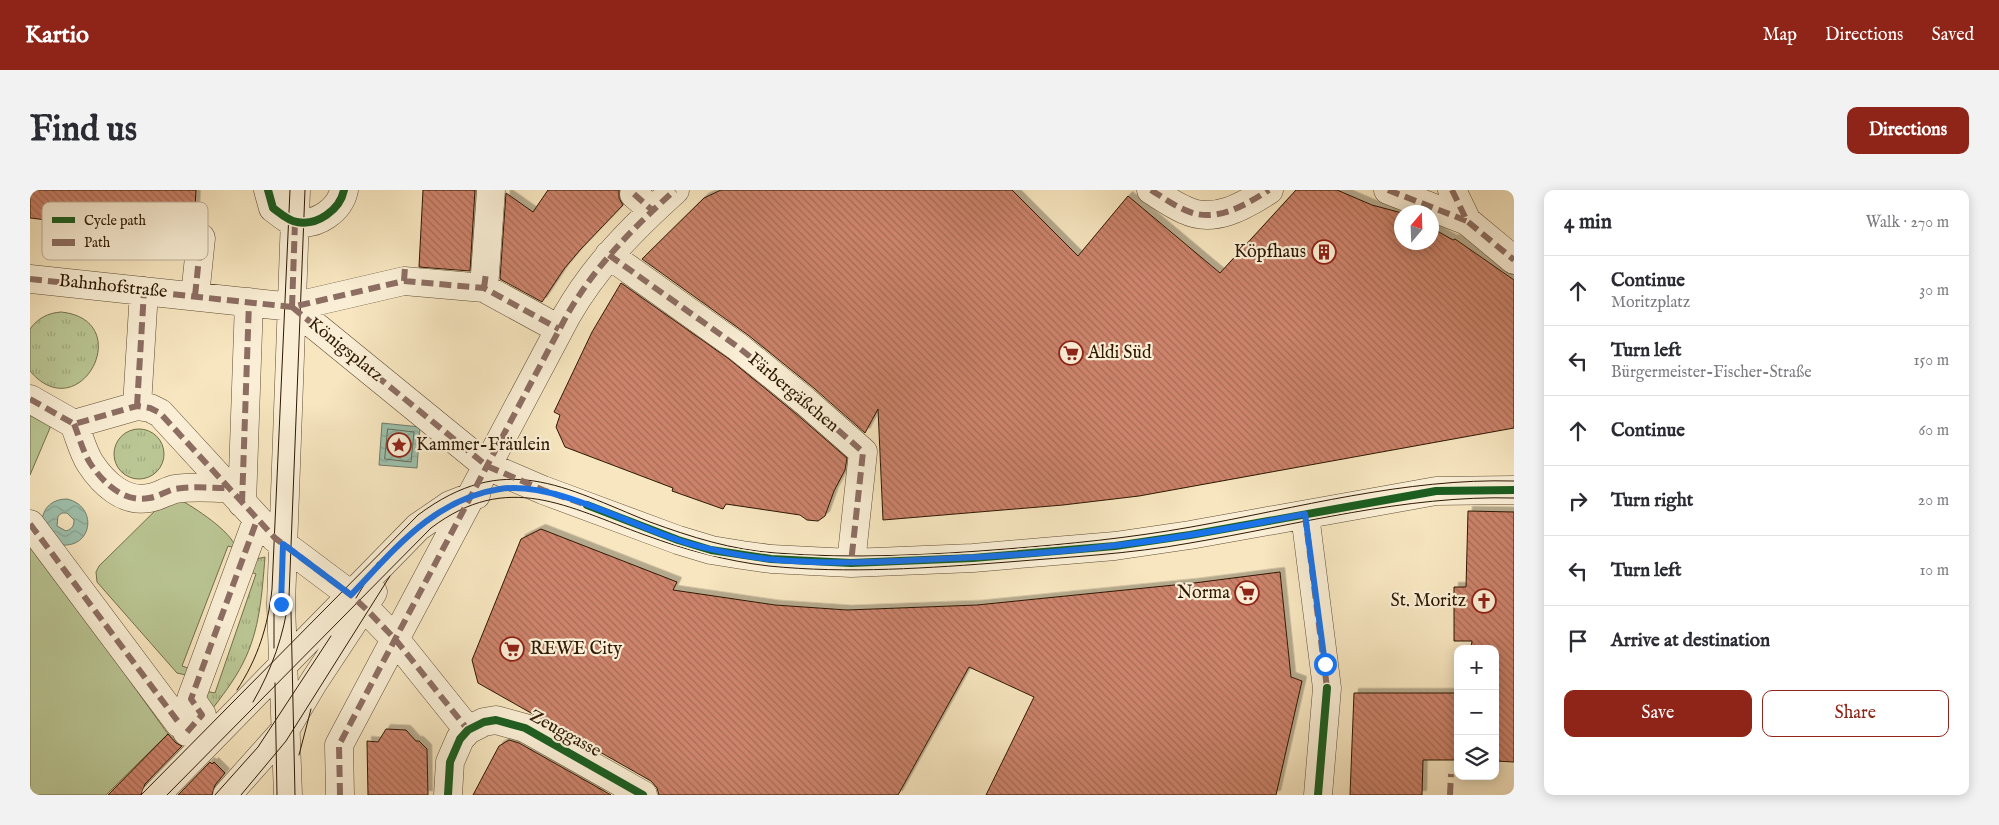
<!DOCTYPE html>
<meta charset="utf-8">
<style>
:root{--surface:#fff;--page:#f2f2f3;--text:#2b2b33;--muted:#7c7c81;--line:#e1e1e2;--accent:#8f2418}
body{margin:0;font-family:"IM FELL English",serif;background:var(--page);color:var(--text)}
.controls{position:absolute;right:15px;bottom:15px;display:grid;overflow:hidden;border-radius:10px;box-shadow:0 2px 12px #0003}
.controls button{width:45px;height:45px;display:grid;place-items:center;padding:0;border:0;border-bottom:1px solid var(--line);background:var(--surface);color:var(--text);font:25px sans-serif}
.compass{position:absolute;left:1364px;top:15px;width:45px;height:45px;border-radius:50%;background:var(--surface);box-shadow:0 2px 12px #0003;rotate:19deg}
.stop{position:absolute;width:15px;height:15px;margin:-11px;border:4px solid #1a73e8;border-radius:50%;background:#fff}
.stop.end{background:#1a73e8;border-color:#fff;box-shadow:0 1px 5px #0008}
.list{margin:0;padding:0;list-style:none}
h2{display:flex;justify-content:space-between;align-items:center;height:65px;margin:0;padding:0 20px;font-size:21px}
h2 small{font-size:16px;font-weight:400;color:var(--muted)}
.list li{display:grid;grid-template-columns:32px 1fr auto;gap:15px;align-items:center;box-sizing:border-box;height:70px;padding:0 20px;border-top:1px solid var(--line)}
.list b{display:block;font-size:19px;white-space:nowrap}
.list p{margin:0;font-size:16px;white-space:nowrap;color:var(--muted)}
.list em{font-size:16px;font-style:normal;color:var(--muted)}
.actions{display:flex;gap:10px;padding:15px 20px}
.actions a{flex:1;padding:11px 0;border:1px solid var(--accent);border-radius:10px;text-align:center;font-size:18px;color:var(--accent)}
.actions .main{background:var(--accent);color:#fff}
.icon{flex:none;width:28px;height:28px;fill:none;stroke:currentColor;stroke-width:2;stroke-linecap:round;stroke-linejoin:round}
.map{position:relative;flex:none;width:1484px;height:605px;overflow:hidden;border-radius:10px}
header{display:flex;align-items:center;gap:30px;box-sizing:border-box;height:70px;padding:0 25px;background:var(--accent);color:#fff}
header strong{font-size:24px}
nav{display:flex;gap:28px;margin-inline-start:auto;font-size:18px}
.intro{display:flex;align-items:center;justify-content:space-between;box-sizing:border-box;height:120px;padding:0 30px}
h1{margin:0;font-size:35px}
.button{padding:12px 22px;border-radius:10px;background:var(--accent);color:#fff;font-size:18px;font-weight:700}
main{display:flex;gap:30px;padding:0 30px}
aside{flex:1;background:var(--surface);border-radius:10px;box-shadow:0 2px 12px #0003}
.map>svg:first-child{display:block}
.grass{fill:url(#grass-tufts);stroke:#746f4c}
.park{fill:#bac694;stroke:#746f4c}
.water{fill:url(#water-waves);stroke:#717d69;fill-rule:evenodd}
.lines{fill:none;stroke-linecap:round;stroke-linejoin:round}
.shore{stroke:#666c58;stroke-width:1}
.building{fill:url(#building-back-hatch);stroke:#2e1803;filter:url(#shadow)}
.minor-casing{stroke:#604c32;stroke-width:29}
.minor{stroke:#faefd6;stroke-width:28}
.tram{stroke:#2e1803;stroke-width:1}
.quiet{stroke:#8d6e63;stroke-width:6;stroke-dasharray:12 6;stroke-linecap:butt}
.cycleway-casing{stroke:#faefd6;stroke-width:11}
.cycleway{stroke:#1b5e20;stroke-width:8}
.route{stroke:#1a73e8;stroke-width:6}
.labels{text-anchor:middle;dominant-baseline:central;stroke-width:4.5;stroke-linejoin:round;paint-order:stroke}
.poi-label{font-size:18px;fill:#2e1803;stroke:#faefd6;text-anchor:end}
.street-label{font-size:18px;fill:#2e1803;stroke:#faefd6}
.key{fill:#faefd6;stroke:#bdae97;stroke-width:1}
.key-label{font-size:14px;fill:#2e1803}
</style>
<header>
<strong>Kartio</strong>
<nav><a>Map</a><a>Directions</a><a>Saved</a></nav>
</header>
<div class="intro"><h1>Find us</h1><a class="button">Directions</a></div>
<main>
<div class="map">
<svg width="1484" height="605" viewBox="0 0 1484 605">
<defs>
<pattern id="grass-tufts" width="24" height="20" patternUnits="userSpaceOnUse" patternTransform="scale(1.25)"><rect width="24" height="20" fill="#bac694"/><path d="M3 7l-1-3M5 7V3M7 7l1-3M15 17l-1-3M17 17v-4M19 17l1-3" fill="none" stroke="#a0a97e"/></pattern>
<pattern id="water-waves" width="16" height="10" patternUnits="userSpaceOnUse" patternTransform="scale(1.25)"><rect width="16" height="10" fill="#9ec0ad"/><path d="M0 5q4-4 8 0t8 0" fill="none" stroke="#88a493"/></pattern>
<pattern id="building-back-hatch" width="6" height="6" patternUnits="userSpaceOnUse" patternTransform="scale(1.25)"><rect width="6" height="6" fill="#cc836b"/><path d="M-1 5l2 2M0 0l6 6M5-1l2 2" fill="none" stroke="#a66a56"/></pattern>
<filter id="shadow"><feDropShadow dx="4.5" dy="-4.5" stdDeviation="0" flood-color="#0004"/></filter>
</defs>
<rect width="100%" height="100%" fill="#f7e6c0"/>
<filter id="stains"><feTurbulence type="fractalNoise" baseFrequency=".004" numOctaves="4"/><feColorMatrix values="0 0 0 0 .2 0 0 0 0 .09 0 0 0 0 .02 0 0 0 .5 -.17"/></filter>
<radialGradient id="worn" r=".72"><stop offset=".6" stop-color="#630" stop-opacity="0"/><stop offset="1" stop-color="#630" stop-opacity=".3"/></radialGradient>
<!-- grass -->
<path class="grass" d="M31,122C108,130 50,240 0,181V139C8,128 18,123 31,122Z
M84 264a25 25 0 1 1 50 0a25 25 0 1 1-50 0Z
M235,367C232,403 230,440 213,473C204,491 192,506 180,522L171,514L175,501L185,503L226,384L218,381L226,369Z"/>
<!-- park -->
<path class="park" d="M0,221L20,235V238L0,285Z
M149,309C165,318 201,341 206,358L198,356L152,476L161,479L156,485L147,483L67,392L66,382L69,376L132,314Z
M0,352L138,544L76,605H0Z"/>
<!-- water -->
<path class="water" d="M352,233L390,237L387,278L349,275Z
M37,309C68,316 63,358 31,355L12,331C13,317 23,309 37,309ZM32,323H37L44,330C44,336 42,339 36,341L27,336L28,326Z"/>
<g class="lines">
<!-- shore -->
<path class="shore" d="M358,239L384,242L381,272L355,269Z
M363,246L377,248L375,265L362,264Z"/>
</g>
<!-- building -->
<path class="building" d="M0,0H166L164,34L158,39L156,46L0,28Z
M393,0H445L440,81L389,77Z
M518,0H589V8L593,15L550,60L534,79L512,112L470,89L476,3L503,22Z
M691,0H982L1048,66L1098,6L1190,83L1266,0H1307L1342,15L1372,23V52H1402V38L1423,50L1425,49L1484,90V238L1109,306L1033,315L853,330L848,219L835,243L785,199L718,145L612,69L674,8Z
M591,93L699,169L765,223L817,268L815,280L804,301L795,326L788,331L777,330L770,325L696,314L693,319L642,301L643,298L535,257L526,237L530,225L524,222L562,142Z
M1438,321L1484,322V572L1465,571V459H1441L1442,451H1424V397H1436Z
M511,339L647,392L643,400L745,415L817,420L947,415L1164,393L1250,382L1261,487L1272,491L1246,605H956L1004,507L939,477L868,605H629L627,598L621,591L448,493L442,470L491,349Z
M1324,503H1428V570H1393L1392,605H1320Z
M356,539L376,540L386,551H389L397,559L398,605H338L337,551L348,552Z
M138,544L146,553L152,556L115,594L111,605H78Z
M479,550L489,553L581,605H443L469,556Z
M180,572L182,574L184,572L195,583L185,595L182,605H148Z"/>
<g class="lines">
<!-- minor casing -->
<g class="minor-casing">
<path id="minor" d="M238,0L243,18C250,23 258,31 267,32C287,36 310,20 314,0
M1121,0C1132,7 1143,15 1155,20C1184,34 1214,16 1239,0
M1358,0L1437,31
M1422,0L1437,31L1484,70
M604,4L622,20
M579,65L708,157L775,211L833,262L821,373
M0,89L262,117L374,91L454,98L529,139
M454,98L461,0
M165,106L171,48
M262,117L457,276L513,300L648,350L681,360L712,365L741,369L821,373L943,368L1013,362L1085,356L1160,345L1406,301L1484,300
M0,209L44,234L107,216L120,218L130,223L245,348L321,405L338,421L365,449L438,540
M107,216L114,101
M44,234C49,246 53,262 60,273C73,293 94,313 119,308C128,307 136,301 145,299C162,296 181,298 199,298
M212,313L219,112
M1275,325L1297,498L1288,605
M0,334L149,533
M157,542L172,525L161,509L227,330
M126,605L388,337L420,315L446,305
M197,605L255,540L283,493L343,402
M258,605L251,414L266,0
M310,605L309,555L537,125C565,76 603,38 645,0
M418,605L420,572L430,549L438,540L454,532L466,530L495,538L613,605"/>
</g>
<!-- minor -->
<use href="#minor" class="minor"/>
<!-- tram -->
<path class="tram" d="M326,408L348,372
M244,420V458
M261,422L265,605
M245,493L247,605
M207,500C228,468 238,436 242,399L260,0
M223,512C242,479 254,445 259,407L275,0
M269,565L281,519
M111,605L388,325C475,260 533,297 620,332C661,347 702,360 746,363C822,369 900,365 976,359C1038,354 1100,348 1161,337C1268,318 1375,288 1484,291
M137,605L401,338C478,280 537,317 615,345C656,360 696,371 739,376C818,384 899,378 978,372C1038,367 1100,364 1160,353C1267,335 1375,305 1484,308
M185,605L228,557L301,446
M211,605L256,551L360,386"/>
<!-- quiet -->
<path class="quiet" d="M1121,0C1132,7 1143,15 1155,20C1184,34 1214,16 1239,0
M1358,0L1437,31
M1422,0L1437,31L1484,70
M604,4L622,20
M579,65L708,157L775,211L833,262L821,373
M0,89L262,117L374,91L454,98L529,139
M374,91L375,77
M454,98L456,83
M165,106L171,48
M262,117L457,276L513,300L560,316
M262,117L265,32
M0,209L44,234L107,216L120,218L130,223L245,348L321,405L338,421L365,449L438,540
M107,216L114,101
M44,234C49,246 53,262 60,273C73,293 94,313 119,308C128,307 136,301 145,299C162,296 181,298 199,298
M212,313L219,112
M1275,325L1297,498
M0,334L149,533
M157,542L172,525L161,509L227,330
M310,605L309,555L537,125C565,76 603,38 645,0
M1420,605L1421,584"/>
<!-- cycleway casing -->
<g class="cycleway-casing">
<path id="cycleway" d="M238,0L243,18C250,23 258,31 267,32C287,36 310,20 314,0
M557,315L648,350L681,360L741,369L821,373L943,368L1085,356L1160,345L1406,301L1484,300
M418,605L420,572L430,549L438,540L454,532L466,530L495,538L613,605
M1288,605L1297,498"/>
</g>
<!-- cycleway -->
<use href="#cycleway" class="cycleway"/>
</g>
<g class="lines">
<!-- route -->
<path class="route" d="M251,414L253,354L321,405C365,359 404,309 470,299C523,291 598,334 648,350C677,360 707,365 737,369C794,375 852,372 909,369C980,366 1050,361 1120,351C1172,344 1224,334 1275,324L1295,474"/>
</g>
<!-- icons -->
<defs>
<g id="building-ring" transform="scale(1.25)"><circle r="9.5" fill="#faefd6" stroke="#8f2418" stroke-width="1.5"/><path d="M-4-6H4V6H1V3H-1V6H-4ZM-2.5-4.3h1.7v1.8h-1.7ZM.8-4.3h1.7v1.8H.8ZM-2.5-1h1.7V.8h-1.7ZM.8-1h1.7V.8H.8Z" fill="#8f2418"/></g>
<g id="supermarket-ring" transform="scale(1.25)"><circle r="9.5" fill="#faefd6" stroke="#8f2418" stroke-width="1.5"/><path d="M-6-5.5h2.5l.6 2H6L4.5 2H-2.5L-4.4-4H-6ZM-1.5 3.2a1.3 1.3 0 1 0 .1 0ZM3 3.2a1.3 1.3 0 1 0 .1 0Z" fill="#8f2418"/></g>
<g id="sight-ring" transform="scale(1.25)"><circle r="9.5" fill="#faefd6" stroke="#8f2418" stroke-width="1.5"/><path d="M0-6L1.8-2.2L6-1.7L2.9 1.2L3.7 5.4L0 3.3L-3.7 5.4L-2.9 1.2L-6-1.7L-1.8-2.2Z" fill="#8f2418"/></g>
<g id="church-ring" transform="scale(1.25)"><circle r="9.5" fill="#faefd6" stroke="#8f2418" stroke-width="1.5"/><path d="M-1.2-6h2.4v3.5h3.3v2.4h-3.3V6h-2.4V-.1h-3.3v-2.4h3.3Z" fill="#8f2418"/></g>
</defs>
<g fill-rule="evenodd">
<use href="#building-ring" x="1294" y="62"/>
<use href="#supermarket-ring" x="1041" y="163"/>
<use href="#sight-ring" x="369" y="255"/>
<use href="#supermarket-ring" x="1217" y="403"/>
<use href="#church-ring" x="1454" y="411"/>
<use href="#supermarket-ring" x="482" y="459"/>
</g>
<g class="labels">
<!-- poi labels -->
<g class="poi-label">
<text x="1276" y="62">Köpfhaus</text>
<text x="1058" y="163" text-anchor="start">Aldi Süd</text>
<text x="386" y="255" text-anchor="start">Kammer-Fräulein</text>
<text x="1200" y="403">Norma</text>
<text x="1436" y="411">St. Moritz</text>
<text x="500" y="459" text-anchor="start">REWE City</text>
</g>
<!-- street labels -->
<g class="street-label">
<text transform="translate(83 97) rotate(6)">Bahnhofstraße</text>
<text transform="translate(315 160) rotate(39)">Königsplatz</text>
<text transform="translate(763 203) rotate(40)">Färbergäßchen</text>
<text transform="translate(535 544) rotate(29)">Zeuggasse</text>
</g>
</g>
<!-- legend -->
<rect x="12" y="12" width="166" height="58" rx="8" class="key"/>
<rect x="22" y="27" width="23" height="6" fill="#1b5e20"/>
<rect x="22" y="49" width="23" height="7" fill="#8d6e63"/>
<g class="key-label">
<text x="54" y="35">Cycle path</text>
<text x="54" y="57">Path</text>
</g>
<rect width="100%" height="100%" filter="url(#stains)"/>
<rect width="100%" height="100%" fill="url(#worn)"/>
</svg>
<div class="controls">
<button>+</button>
<button>−</button>
<button><svg class="icon" aria-label="layers" viewBox="0 0 24 24"><path d="M12 4l9 5-9 5-9-5zM3 14l9 5 9-5"/></svg></button>
</div>
<svg class="compass" viewBox="-18 -18 36 36"><path d="M0-13l5 13h-10z" fill="#e53935"/><path d="M0 13l5-13h-10z" fill="#7c7c81"/></svg>
<div class="stop" style="left:1295px;top:474px"></div>
<div class="stop end" style="left:251px;top:414px"></div>
</div>
<aside>
<h2>4 min<small>Walk · 270 m</small></h2>
<ul class="list">
<li><svg class="icon" aria-label="ahead" viewBox="0 0 24 24"><path d="M12 20V5M6 11l6-6 6 6"/></svg><div><b>Continue</b><p>Moritzplatz</p></div><em>30 m</em></li>
<li><svg class="icon" aria-label="left" viewBox="0 0 24 24"><path d="M17 20v-9H6M10 6l-5 5 5 5"/></svg><div><b>Turn left</b><p>Bürgermeister-Fischer-Straße</p></div><em>150 m</em></li>
<li><svg class="icon" aria-label="ahead" viewBox="0 0 24 24"><path d="M12 20V5M6 11l6-6 6 6"/></svg><div><b>Continue</b></div><em>60 m</em></li>
<li><svg class="icon" aria-label="right" viewBox="0 0 24 24"><path d="M7 20v-9h11M14 6l5 5-5 5"/></svg><div><b>Turn right</b></div><em>20 m</em></li>
<li><svg class="icon" aria-label="left" viewBox="0 0 24 24"><path d="M17 20v-9H6M10 6l-5 5 5 5"/></svg><div><b>Turn left</b></div><em>10 m</em></li>
<li><svg class="icon" aria-label="arrive" viewBox="0 0 24 24"><path d="M6 21V4h12l-3 4 3 4H6"/></svg><div><b>Arrive at destination</b></div></li>
</ul>
<div class="actions"><a class="main">Save</a><a>Share</a></div>
</aside>
</main>
